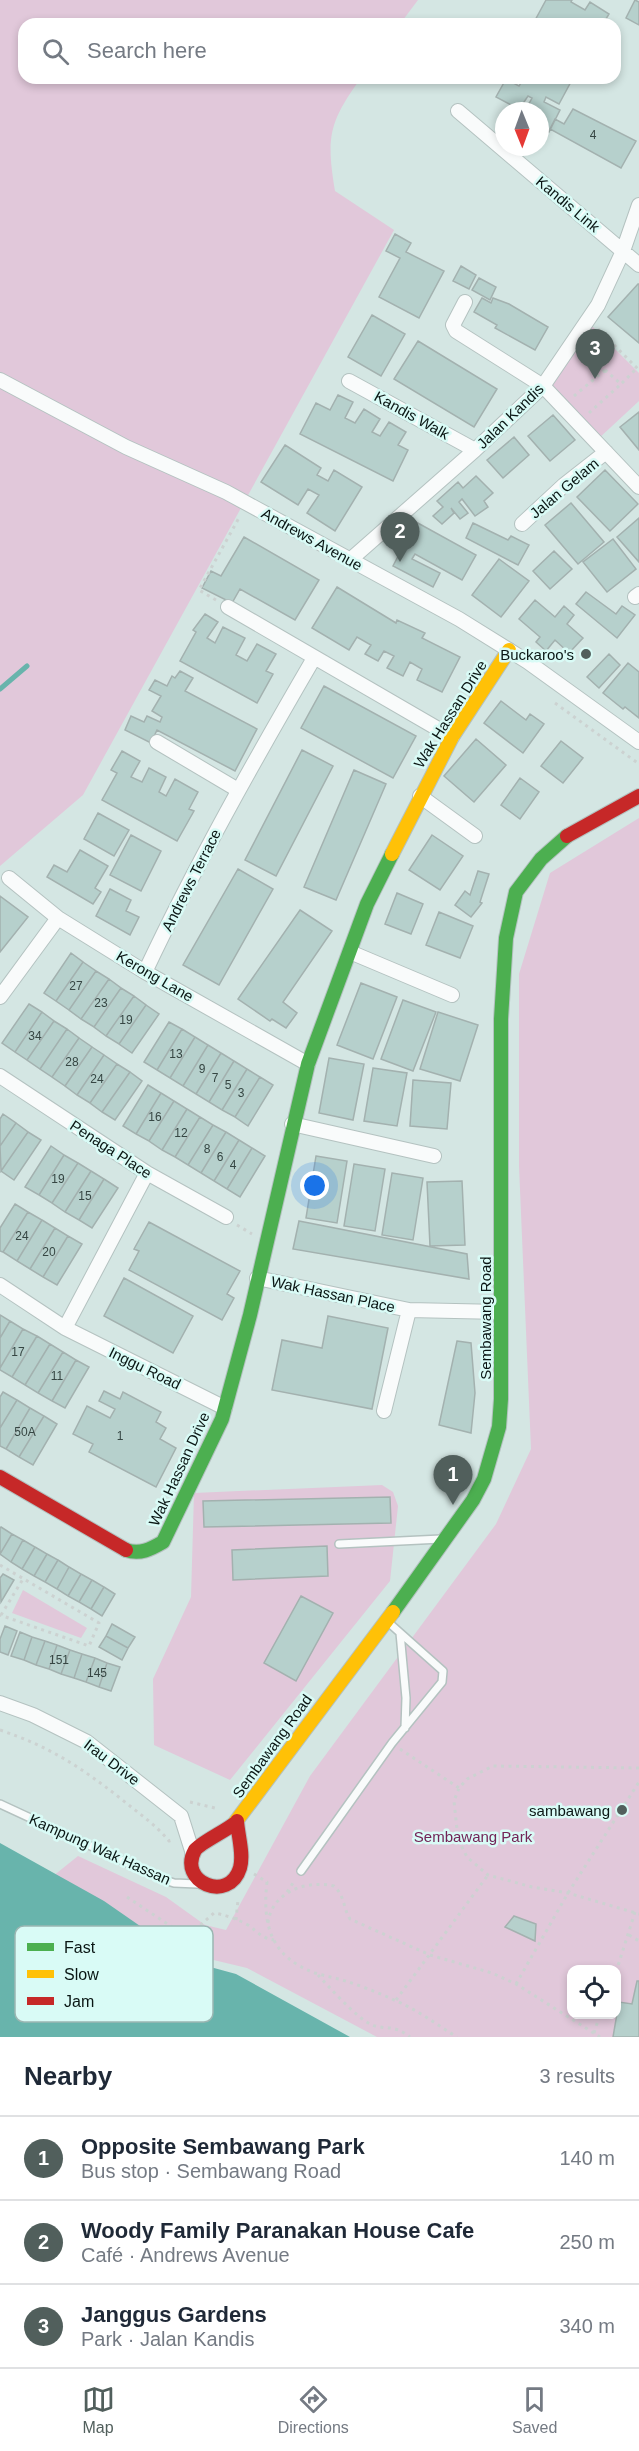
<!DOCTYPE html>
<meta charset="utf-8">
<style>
:root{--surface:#fff;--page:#f6f6f7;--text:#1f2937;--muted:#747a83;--line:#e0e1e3;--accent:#515f5c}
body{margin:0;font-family:Arial,sans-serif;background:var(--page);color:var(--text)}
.controls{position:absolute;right:18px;bottom:18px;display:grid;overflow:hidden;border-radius:12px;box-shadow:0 3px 9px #0003}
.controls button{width:54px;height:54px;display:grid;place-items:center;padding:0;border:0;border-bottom:2px solid var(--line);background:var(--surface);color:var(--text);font:30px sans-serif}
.compass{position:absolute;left:495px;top:102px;width:54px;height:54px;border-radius:50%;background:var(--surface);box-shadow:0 3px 9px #0003;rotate:179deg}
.you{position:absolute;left:315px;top:1186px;width:21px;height:21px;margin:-15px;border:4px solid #fff;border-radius:50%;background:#1a73e8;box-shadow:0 0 0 9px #1a73e833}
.badge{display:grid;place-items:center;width:39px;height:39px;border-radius:50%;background:var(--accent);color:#fff;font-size:20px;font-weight:700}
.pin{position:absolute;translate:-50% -50px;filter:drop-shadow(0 2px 3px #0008)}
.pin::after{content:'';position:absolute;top:32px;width:21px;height:18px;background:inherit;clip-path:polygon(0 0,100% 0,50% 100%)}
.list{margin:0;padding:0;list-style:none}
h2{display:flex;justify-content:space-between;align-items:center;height:78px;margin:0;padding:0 24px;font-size:26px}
h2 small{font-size:20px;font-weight:400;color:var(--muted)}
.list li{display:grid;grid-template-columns:39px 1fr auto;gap:18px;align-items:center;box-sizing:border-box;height:84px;padding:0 24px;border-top:2px solid var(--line)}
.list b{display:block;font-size:22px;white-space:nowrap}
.list p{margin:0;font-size:20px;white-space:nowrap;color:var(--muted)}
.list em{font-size:20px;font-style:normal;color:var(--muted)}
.icon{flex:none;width:33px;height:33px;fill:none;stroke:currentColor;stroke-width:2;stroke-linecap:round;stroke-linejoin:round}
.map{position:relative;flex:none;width:639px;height:2037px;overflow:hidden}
.search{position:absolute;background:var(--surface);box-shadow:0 3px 9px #0003;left:18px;right:18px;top:18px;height:66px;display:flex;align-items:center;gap:15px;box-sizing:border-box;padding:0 21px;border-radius:18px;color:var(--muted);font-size:22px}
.sheet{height:330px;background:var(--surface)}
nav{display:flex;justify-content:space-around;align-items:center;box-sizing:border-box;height:84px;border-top:2px solid var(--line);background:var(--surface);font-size:16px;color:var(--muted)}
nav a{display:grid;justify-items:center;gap:3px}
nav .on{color:var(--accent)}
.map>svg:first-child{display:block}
.green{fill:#e1c8da;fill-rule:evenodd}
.water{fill:#68b4ac}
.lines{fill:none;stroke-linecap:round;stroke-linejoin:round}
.stream{stroke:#68b4ac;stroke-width:5}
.building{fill:#b6d0cc;stroke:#a3b1af;stroke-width:1.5}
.lane-casing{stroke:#b4c2c0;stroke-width:10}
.street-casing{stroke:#b4c2c0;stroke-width:16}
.fast-casing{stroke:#b4c2c0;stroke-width:16}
.slow-casing{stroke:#b4c2c0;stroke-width:16}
.jam-casing{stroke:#b4c2c0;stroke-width:16}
.path{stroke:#ccd2d1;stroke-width:3;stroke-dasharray:3 4.5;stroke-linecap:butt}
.lane{stroke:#f9fbfb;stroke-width:7}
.street{stroke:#f9fbfb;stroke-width:14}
.fast{stroke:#4caf50;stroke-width:14}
.slow{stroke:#ffc107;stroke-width:14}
.jam{stroke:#c62828;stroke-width:14}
.poi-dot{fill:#515f5c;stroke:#d9fbf6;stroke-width:2}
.labels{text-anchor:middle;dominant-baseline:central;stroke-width:5;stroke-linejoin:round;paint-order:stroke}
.number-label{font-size:12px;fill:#364643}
.street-label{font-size:15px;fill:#0a1614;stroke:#d9fbf6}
.poi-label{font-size:15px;fill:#0a1614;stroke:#d9fbf6;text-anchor:end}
.park-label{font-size:15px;fill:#722457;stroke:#d9fbf6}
.key{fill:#d9fbf6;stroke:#9bb6b2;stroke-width:1.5}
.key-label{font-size:16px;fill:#0a1614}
</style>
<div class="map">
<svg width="639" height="2037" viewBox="0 0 639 2037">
<rect width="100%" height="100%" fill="#d4e6e3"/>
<!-- green -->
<path class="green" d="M0,0H418L400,24H24V78H361C329,122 326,137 335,191L394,230L83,795L0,866Z
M589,323L639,373V401L597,440L584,427L568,402L545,385L580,345Z
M639,818V2037H377L247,1968L201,1957L183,1983L32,1893L78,1856L166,1897L205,1925L226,1930L310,1776L496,1524L531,1449L519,1166V974L550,873ZM572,1970H616V2014H572Z
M382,1485L393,1492L398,1506L390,1581L230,1780L154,1745L153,1679L191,1597L194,1493Z
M23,1590L87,1628L81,1638L12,1613Z"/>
<!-- water -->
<path class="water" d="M0,1843L104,1901L192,1962L236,1974L350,2037H0Z"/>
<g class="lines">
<!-- stream -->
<path class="stream" d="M0,689L27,666"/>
</g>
<!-- building -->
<path class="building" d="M546,0H572L571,2L585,10L590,2L609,14L603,24H533Z
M635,0L639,2V25L626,18Z
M512,78H573L559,104L546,97L544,102L560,110L549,132L540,127V111H525L532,98L528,96L522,105L519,104L517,108L496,97L506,79L519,86L521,83Z
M573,109L636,141L621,168L550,129L555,119L564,124Z
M395,234L411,243L406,252L444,271L419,318L379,297L400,258L386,251Z
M461,266L476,275L469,289L453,281Z
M479,278L496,287L490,300L472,290Z
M638,284H639V343L608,317Z
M482,298L491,303L493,298L509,304L548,327L535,350L495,328L497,325L474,312Z
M372,315L405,334L381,376L348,357Z
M418,341L497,389L474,427L394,379Z
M338,395L353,402L345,418L355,423L364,409L380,419L372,432L380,436L389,422L406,432L398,445L408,450L393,481L300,434L316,403L330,410Z
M639,412V450L620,427Z
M553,415L575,440L550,461L528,436Z
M514,437L529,455L503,478L487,460Z
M285,445L321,468L317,475L328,481L334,470L362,487L335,531L307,513L319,495L308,489L298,505L261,482Z
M605,470L638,504L610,531L577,497Z
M476,476L493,493L484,501L488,507L475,516L462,499L459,502L468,513L460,519L451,508L454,513L442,524L433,516L443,507L437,501L458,482L463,488Z
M571,503L604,542L578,564L545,525Z
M639,518V562L617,537Z
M416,522L476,555L462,580L415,554L412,559L440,573L433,587L393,566Z
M473,523L508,540L511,536L529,545L518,565L466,538Z
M244,537L319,580L295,620L240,589L232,603L202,588L211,571L221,576Z
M613,539L636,569L607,592L583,562Z
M554,551L572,569L550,589L533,571Z
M499,559L529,581L501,617L472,595Z
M337,587L396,623L397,620L425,633L422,638L460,657L442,692L417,680L422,669L410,662L403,676L387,668L394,656L384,651L378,661L365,654L371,645L357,637L349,650L312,628Z
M586,592L616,614L622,606L635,615L617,638L576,604Z
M535,600L555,617L564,606L574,615L567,624L583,638L569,653L555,640L546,651L536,642L540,637L519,619Z
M205,614L218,622L207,638L215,643L223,627L245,638L236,655L247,661L257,644L276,654L266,671L273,674L257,703L180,661L196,632L193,630Z
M609,654L620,665L599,688L587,677Z
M628,663L639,672V718L625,707L623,709L603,693Z
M180,671L193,678L185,691L257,729L235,771L157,730L151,743L125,730L131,716L144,722L147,716L160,722L162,717L152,711L161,696L149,690L155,680L167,686L172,676L175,678Z
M324,686L416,736L393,778L301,728Z
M501,701L526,720L530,714L544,724L523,753L484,723Z
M476,739L506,765L474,802L444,776Z
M561,741L583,758L563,783L541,766Z
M302,750L333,766L276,876L245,860Z
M122,751L140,761L131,777L142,782L149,768L166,777L159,792L166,796L175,779L198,792L189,809L194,811L177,841L102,800L117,773L111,770Z
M354,770L386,784L336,900L304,887Z
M520,778L539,792L520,819L501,805Z
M98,813L129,830L114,856L84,839Z
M131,835L161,851L141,891L110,875Z
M432,835L463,856L440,890L409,870Z
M80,850L108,866L95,888L101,892L93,904L47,877L54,865L67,872Z
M238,869L273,889L219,985L183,965Z
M478,871L489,874L480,902L482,903L471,917L455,905L465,891L470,895Z
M110,889L131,900L126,911L139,917L130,935L96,916Z
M397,893L423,904L411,934L385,924Z
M0,896L28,917L0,952Z
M300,910L332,931L283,1002L297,1013L286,1028L272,1019L270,1021L238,999Z
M439,912L473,926L460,958L426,945Z
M71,953L83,962L56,1001L44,993Z
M83,962L96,971L69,1010L56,1001Z
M96,971L109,979L81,1019L69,1010Z
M109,979L121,988L94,1027L81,1019Z
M361,983L397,997L373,1059L337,1045Z
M121,988L134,996L106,1036L94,1027Z
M134,996L146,1005L119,1044L106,1036Z
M403,1000L436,1012L413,1071L381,1059Z
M29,1004L42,1012L15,1052L2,1043Z
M146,1005L159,1014L132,1053L119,1044Z
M42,1012L54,1021L27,1060L15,1052Z
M438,1012L478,1025L460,1081L420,1069Z
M54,1021L67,1029L40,1069L27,1060Z
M169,1022L182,1029L157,1070L144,1062Z
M67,1029L79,1038L52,1077L40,1069Z
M182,1029L195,1037L170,1078L157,1070Z
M195,1037L208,1045L183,1086L170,1078Z
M79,1038L92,1047L65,1086L52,1077Z
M208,1045L221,1053L196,1094L183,1086Z
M92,1047L104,1055L77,1095L65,1086Z
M221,1053L234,1061L209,1102L196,1094Z
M104,1055L117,1064L90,1103L77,1095Z
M329,1058L364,1064L353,1120L319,1113Z
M234,1061L247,1069L222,1110L209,1102Z
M117,1064L130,1072L102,1112L90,1103Z
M373,1068L407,1073L397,1126L364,1121Z
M247,1069L260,1077L235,1117L222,1110Z
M130,1072L142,1081L115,1120L102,1112Z
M260,1077L273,1085L248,1126L235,1117Z
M413,1080L451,1083L447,1129L410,1126Z
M148,1085L161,1093L136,1134L123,1126Z
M161,1093L174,1101L149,1141L136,1134Z
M174,1101L187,1109L162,1150L149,1141Z
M187,1109L200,1117L175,1157L162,1150Z
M3,1114L16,1123L0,1146V1119Z
M200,1117L213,1125L188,1165L175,1157Z
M16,1123L28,1132L1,1171L0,1146Z
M213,1125L226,1132L201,1173L188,1165Z
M28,1132L41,1140L14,1180L1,1171Z
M226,1132L239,1140L214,1181L201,1173Z
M239,1140L252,1148L227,1189L214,1181Z
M51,1146L64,1155L39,1195L25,1187Z
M252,1148L265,1156L240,1197L227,1189Z
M64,1155L78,1163L52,1203L39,1195Z
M316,1156L347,1161L337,1223L306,1218Z
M78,1163L91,1171L65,1212L52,1203Z
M354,1164L385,1169L375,1231L344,1226Z
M91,1171L104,1179L79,1220L65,1212Z
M392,1173L423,1178L413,1240L382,1235Z
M104,1179L118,1188L92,1228L79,1220Z
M462,1181L465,1245L430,1246L427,1182Z
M15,1204L28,1212L3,1252L0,1251V1228Z
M28,1212L42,1220L17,1261L3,1252Z
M42,1220L55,1228L30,1269L17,1261Z
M299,1221L467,1254L469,1279L293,1249Z
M149,1222L240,1271L227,1294L234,1298L222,1320L129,1270L139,1251L134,1249Z
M55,1228L68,1236L43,1277L30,1269Z
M68,1236L82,1244L57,1285L43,1277Z
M124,1278L193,1316L173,1353L104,1316Z
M0,1315L10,1321L0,1338Z
M328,1316L388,1328L372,1409L272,1390L282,1340L322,1348Z
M10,1321L23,1329L0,1368V1338Z
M23,1329L37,1336L12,1377L0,1370V1368Z
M37,1336L50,1344L25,1385L12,1377Z
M457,1341L471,1343L475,1393L471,1433L439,1425Z
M50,1344L63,1352L38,1393L25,1385Z
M63,1352L76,1360L52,1401L38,1393Z
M76,1360L89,1367L65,1408L52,1401Z
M104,1391L120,1399L123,1392L161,1412L156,1422L166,1428L160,1439L176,1448L156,1487L89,1452L93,1444L73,1434L87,1406L110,1418L115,1409L99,1401Z
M3,1392L17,1400L0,1428V1397Z
M17,1400L30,1408L6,1449L0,1446V1428Z
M30,1408L44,1416L19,1457L6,1449Z
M44,1416L57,1424L33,1465L19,1457Z
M390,1497L391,1523L204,1527L203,1501Z
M1,1527L12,1534L0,1554V1528Z
M12,1534L23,1540L11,1562L0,1554Z
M23,1540L35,1547L22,1569L11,1562Z
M327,1546L328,1576L233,1580L232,1550Z
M35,1547L47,1554L34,1576L22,1569Z
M47,1554L58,1560L45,1582L34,1576Z
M58,1560L69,1567L57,1589L45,1582Z
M69,1567L81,1574L68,1596L57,1589Z
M3,1574L14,1580L1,1602L0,1578Z
M81,1574L92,1580L79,1602L68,1596Z
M92,1580L104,1587L91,1609L79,1602Z
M104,1587L115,1594L102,1616L91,1609Z
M301,1596L333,1613L296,1681L264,1663Z
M112,1624L135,1637L128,1648L106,1636Z
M5,1626L17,1631L8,1655L0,1652V1639Z
M20,1632L32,1637L24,1660L11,1656Z
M106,1636L128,1648L122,1660L99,1647Z
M32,1637L45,1641L36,1665L24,1660Z
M45,1641L57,1645L49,1669L36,1665Z
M57,1645L70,1650L61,1674L49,1669Z
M70,1650L82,1654L74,1678L61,1674Z
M82,1654L95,1658L86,1682L74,1678Z
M95,1658L107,1663L99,1687L86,1682Z
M107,1663L120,1667L111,1691L99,1687Z
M514,1916L536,1924L535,1941L505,1927Z
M637,1981H639V2037H613L619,2002L632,2004Z"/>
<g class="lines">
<!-- lane casing -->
<g class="lane-casing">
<path id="lane" d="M339,1544L441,1539
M400,1633L406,1698L405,1728
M0,1804L162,1879L174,1883L197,1884
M301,1871L392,1743L442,1682L443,1671L388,1622"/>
</g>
<!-- street casing -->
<g class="street-casing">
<path id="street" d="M458,111L639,265
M465,302L453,325L456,331L543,386L639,487
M0,380L126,447L226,492L459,619L528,662L639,742
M349,381L475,450
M522,524L564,485L606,452
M350,560L475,450L543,386L598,305L623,251L639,205
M635,597L639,594
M228,607L452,737
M157,742L238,790
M420,796L475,836
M9,878L58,918L145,972L308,1064
M350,952L452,995
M145,972C196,864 254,761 314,658
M0,997L58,918
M0,1076L147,1173L226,1217
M292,1124L434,1156
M257,1278L409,1310L501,1312
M0,1285L65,1328L225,1408
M65,1328L147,1173
M384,1411L409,1310
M0,1703L33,1715L87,1742L181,1816L193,1854"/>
</g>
<!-- fast casing -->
<g class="fast-casing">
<path id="fast" d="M126,1550C140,1555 151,1549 163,1542L222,1419L250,1315L308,1064L367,904L392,854
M393,1612L473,1500L484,1479L499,1427L501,1399V1019L506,938L516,892L541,859L567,836"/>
</g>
<!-- slow casing -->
<g class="slow-casing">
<path id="slow" d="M392,854L452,737L509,650
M234,1824L393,1612"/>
</g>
<!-- jam casing -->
<g class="jam-casing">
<path id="jam" d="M567,836L639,796
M0,1477L126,1550
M234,1824C225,1831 199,1844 195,1850C177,1882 229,1904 240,1868C244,1854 238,1836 237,1821"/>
</g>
<!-- path -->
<path class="path" d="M598,329L639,370
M605,370L621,384L637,368
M574,396L605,370L584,348
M589,413L621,384
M216,600L199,590L240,516
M555,703L639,764
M237,1225L252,1234
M0,1565L99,1623L89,1646L0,1615
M1,1615L23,1579
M0,1730C50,1747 79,1766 120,1798C137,1812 155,1824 169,1841L172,1840
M400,1749L459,1788
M639,1768L493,1766L467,1779L459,1788L454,1801L458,1839L467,1857L488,1875L532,1887L568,1893L639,1914
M190,1802L215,1808
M254,1874L267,1882C262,1925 271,1957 315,1973C324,1976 333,1977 342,1980C359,1985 377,1992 394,2000C416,2009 436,2024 457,2037
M287,1892L295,1880
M127,1897L187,1937L214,1913C226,1915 237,1919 248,1925C258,1932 261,1938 274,1940
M236,1920L238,1900
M268,1923C272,1891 307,1880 334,1886C345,1896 343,1908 350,1919L430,1955L492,1973L516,1984L600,2037
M629,1935L639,1941
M616,1972L635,1912
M318,1975C329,1987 356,2017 370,2024C385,2031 392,2023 410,2037
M516,1984L568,1893L639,1782
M396,2000L488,1875
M594,2033L600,2014"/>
<!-- lane -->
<use href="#lane" class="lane"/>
<!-- street -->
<use href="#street" class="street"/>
<!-- fast -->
<use href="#fast" class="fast"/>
<!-- slow -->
<use href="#slow" class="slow"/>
<!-- jam -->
<use href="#jam" class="jam"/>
</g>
<!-- markers -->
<g class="poi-dot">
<circle cx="586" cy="654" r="6"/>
<circle cx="622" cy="1810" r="6"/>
</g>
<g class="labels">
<!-- number labels -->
<g class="number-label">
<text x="593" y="135">4</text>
<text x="76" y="986">27</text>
<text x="101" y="1003">23</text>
<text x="126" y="1020">19</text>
<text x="35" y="1036">34</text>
<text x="176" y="1054">13</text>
<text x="72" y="1062">28</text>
<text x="202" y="1069">9</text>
<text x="215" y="1078">7</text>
<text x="97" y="1079">24</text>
<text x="228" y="1085">5</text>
<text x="241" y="1093">3</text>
<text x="155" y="1117">16</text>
<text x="181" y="1133">12</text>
<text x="207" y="1149">8</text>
<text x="220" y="1157">6</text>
<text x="233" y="1165">4</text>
<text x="58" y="1179">19</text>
<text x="85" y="1196">15</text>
<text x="22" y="1236">24</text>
<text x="49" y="1252">20</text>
<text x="18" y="1352">17</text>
<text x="57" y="1376">11</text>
<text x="25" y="1432">50A</text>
<text x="120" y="1436">1</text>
<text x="59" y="1660">151</text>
<text x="97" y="1673">145</text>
</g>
<!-- street labels -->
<g class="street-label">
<text transform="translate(568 204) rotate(40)">Kandis Link</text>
<text transform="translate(412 415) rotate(29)">Kandis Walk</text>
<text transform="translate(510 416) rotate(-44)">Jalan Kandis</text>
<text transform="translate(564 488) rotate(-40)">Jalan Gelam</text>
<text transform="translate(312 539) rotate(29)">Andrews Avenue</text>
<text transform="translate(450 714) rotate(-58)">Wak Hassan Drive</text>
<text transform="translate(191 880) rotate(-63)">Andrews Terrace</text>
<text transform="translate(155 976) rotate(30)">Kerong Lane</text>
<text transform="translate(111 1149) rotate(33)">Penaga Place</text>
<text transform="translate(333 1294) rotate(12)">Wak Hassan Place</text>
<text transform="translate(485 1318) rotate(-90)">Sembawang Road</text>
<text transform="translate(145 1368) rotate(26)">Inggu Road</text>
<text transform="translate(179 1469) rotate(-65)">Wak Hassan Drive</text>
<text transform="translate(272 1746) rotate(-54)">Sembawang Road</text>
<text transform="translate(112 1762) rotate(37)">Irau Drive</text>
<text transform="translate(100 1849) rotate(24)">Kampung Wak Hassan</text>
</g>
<!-- poi labels -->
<g class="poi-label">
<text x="574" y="654">Buckaroo's</text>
<text x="610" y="1810">sambawang</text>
</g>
<!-- park labels -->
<g class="park-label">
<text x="473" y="1836">Sembawang Park</text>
</g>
</g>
<!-- legend -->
<rect x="15" y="1926" width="198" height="96" rx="9" class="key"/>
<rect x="27" y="1943" width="27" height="8" fill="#4caf50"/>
<rect x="27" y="1970" width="27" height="8" fill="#ffc107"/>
<rect x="27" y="1997" width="27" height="8" fill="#c62828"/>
<g class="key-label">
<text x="64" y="1953">Fast</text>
<text x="64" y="1980">Slow</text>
<text x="64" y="2007">Jam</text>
</g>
</svg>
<div class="controls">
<button><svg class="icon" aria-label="locate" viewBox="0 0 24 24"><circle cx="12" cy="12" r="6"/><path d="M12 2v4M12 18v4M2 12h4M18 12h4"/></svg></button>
</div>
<svg class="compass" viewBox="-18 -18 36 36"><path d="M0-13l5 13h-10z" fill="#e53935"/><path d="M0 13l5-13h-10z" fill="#747a83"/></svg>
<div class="you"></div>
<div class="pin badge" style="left:453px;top:1505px">1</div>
<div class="pin badge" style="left:400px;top:562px">2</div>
<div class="pin badge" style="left:595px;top:379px">3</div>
<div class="search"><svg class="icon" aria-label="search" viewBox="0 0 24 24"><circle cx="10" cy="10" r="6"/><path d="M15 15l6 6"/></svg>Search here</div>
</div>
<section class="sheet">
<h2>Nearby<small>3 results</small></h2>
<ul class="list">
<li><span class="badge">1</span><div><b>Opposite Sembawang Park</b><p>Bus stop · Sembawang Road</p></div><em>140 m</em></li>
<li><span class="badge">2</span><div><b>Woody Family Paranakan House Cafe</b><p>Café · Andrews Avenue</p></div><em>250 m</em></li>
<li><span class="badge">3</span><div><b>Janggus Gardens</b><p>Park · Jalan Kandis</p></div><em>340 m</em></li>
</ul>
</section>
<nav>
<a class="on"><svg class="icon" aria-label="map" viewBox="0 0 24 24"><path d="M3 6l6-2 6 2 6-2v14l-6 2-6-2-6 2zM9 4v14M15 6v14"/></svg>Map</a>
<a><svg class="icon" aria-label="directions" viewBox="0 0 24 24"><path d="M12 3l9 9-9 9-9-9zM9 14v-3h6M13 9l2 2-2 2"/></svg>Directions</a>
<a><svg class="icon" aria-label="saved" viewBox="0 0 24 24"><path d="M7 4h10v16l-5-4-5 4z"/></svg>Saved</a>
</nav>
